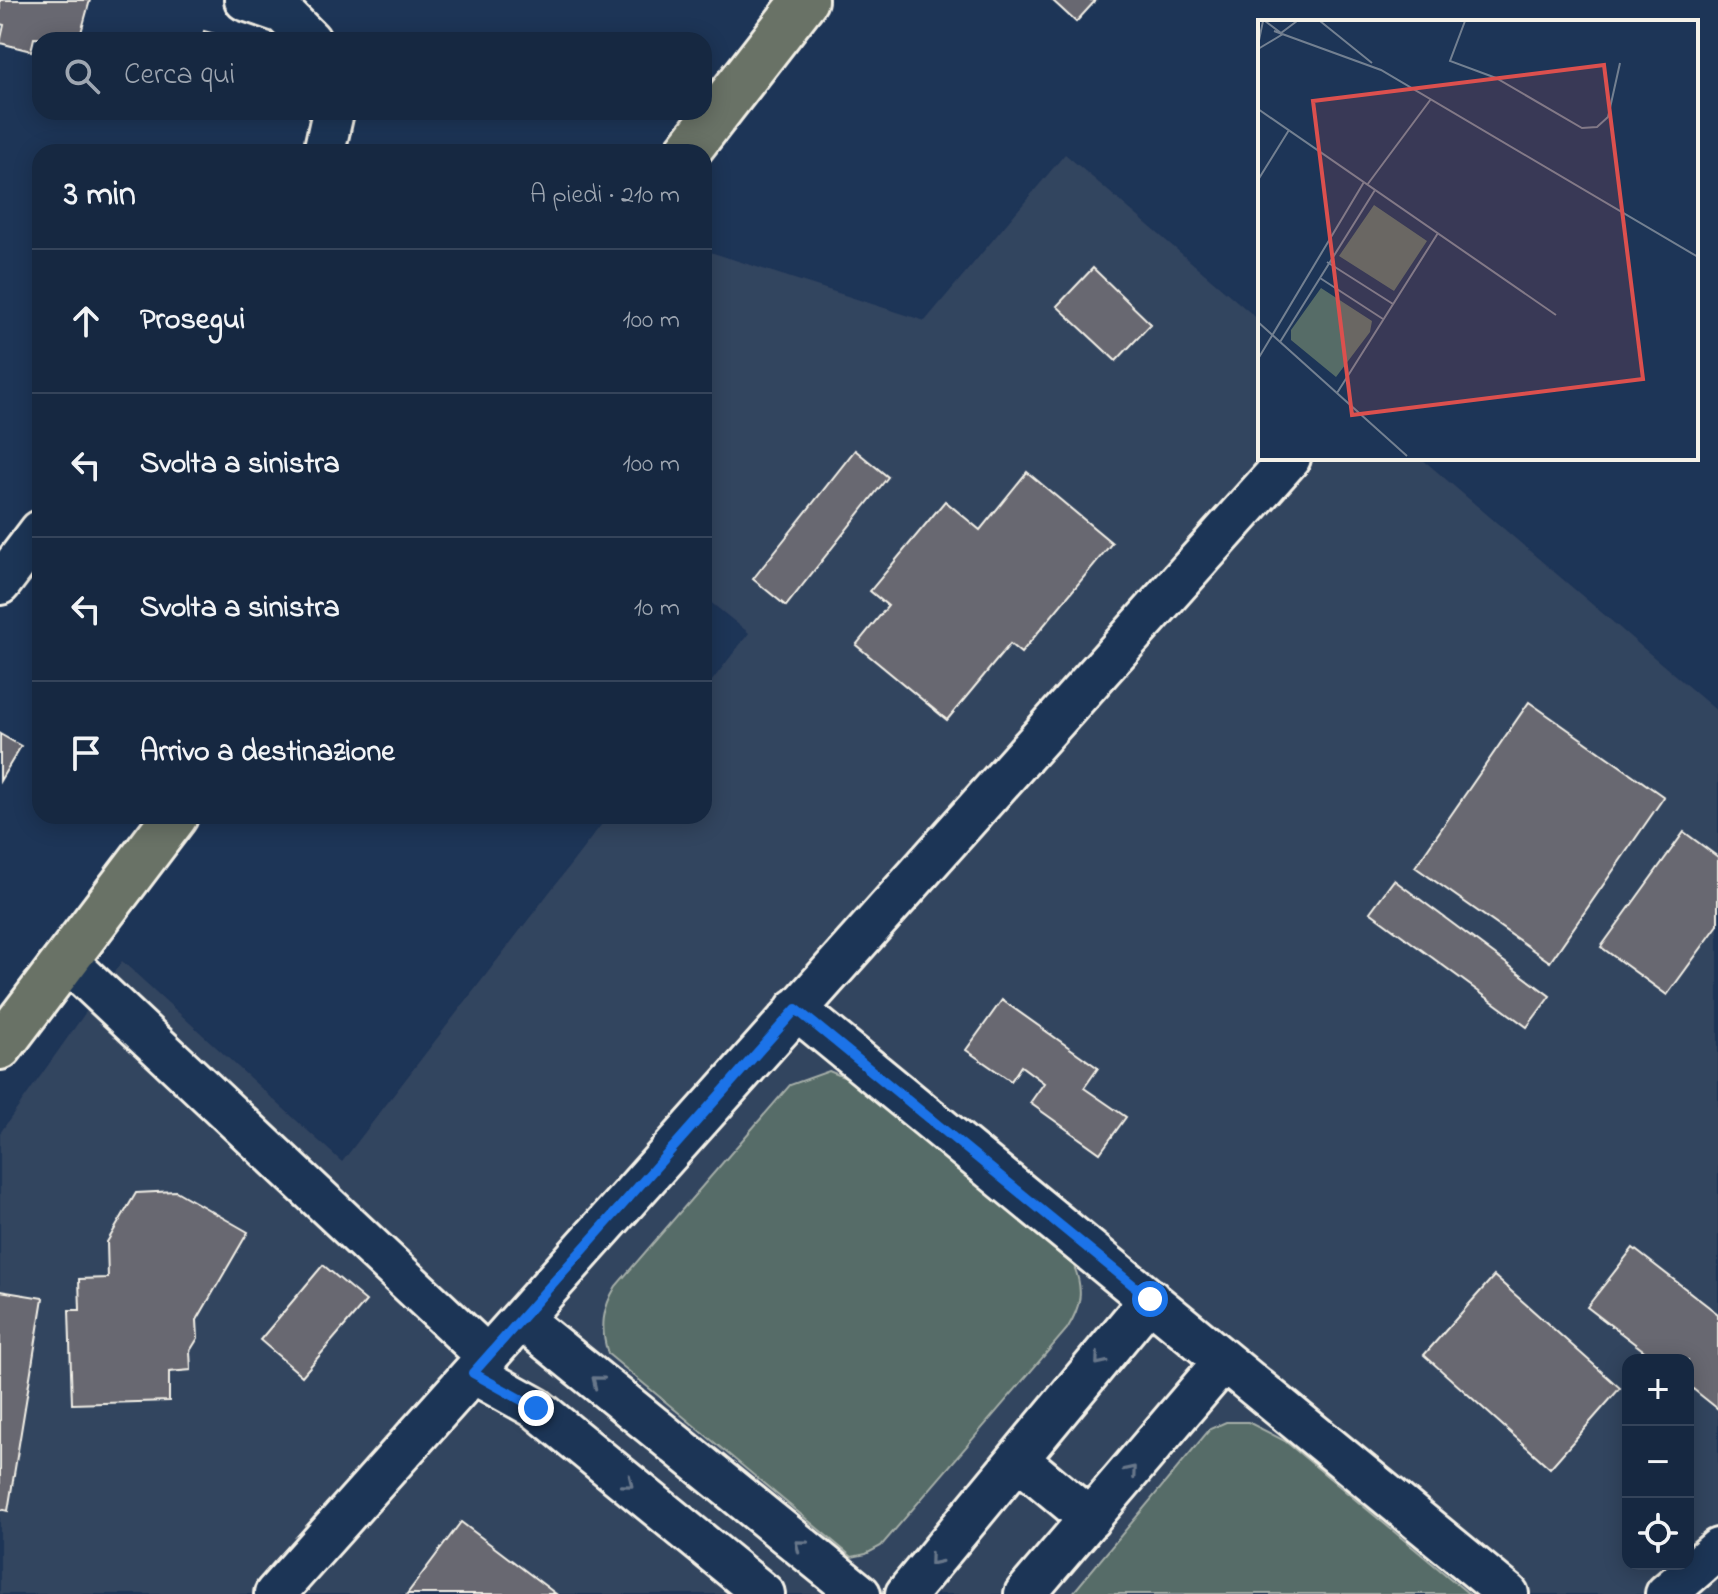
<!DOCTYPE html>
<html lang="it">
<meta charset="utf-8">
<style>
:root{--surface:#162841;--page:#23344c;--text:#f1f3f6;--muted:#9ea6b1;--line:#35445a}
body{margin:0;font-family:"Indie Flower",sans-serif;background:var(--page);color:var(--text)}
.controls{position:absolute;right:24px;bottom:24px;display:grid;overflow:hidden;border-radius:16px;box-shadow:0 4px 20px #0003}
.controls button{width:72px;height:72px;display:grid;place-items:center;padding:0;border:0;border-bottom:2px solid var(--line);background:var(--surface);color:var(--text);font:40px sans-serif}
.stop{position:absolute;width:24px;height:24px;margin:-18px;border:6px solid #1a73e8;border-radius:50%;background:#fff}
.stop.end{background:#1a73e8;border-color:#fff;box-shadow:0 2px 8px #0008}
.list{margin:0;padding:0;list-style:none}
h2{display:flex;justify-content:space-between;align-items:center;height:104px;margin:0;padding:0 32px;font-size:34px}
h2 small{font-size:26px;font-weight:400;color:var(--muted)}
.list li{display:grid;grid-template-columns:52px 1fr auto;gap:24px;align-items:center;box-sizing:border-box;height:144px;padding:0 32px;border-top:2px solid var(--line)}
.list b{display:block;font-size:30px;white-space:nowrap}
.list em{font-size:26px;font-style:normal;color:var(--muted)}
.icon{flex:none;width:44px;height:44px;fill:none;stroke:currentColor;stroke-width:2;stroke-linecap:round;stroke-linejoin:round}
.map{position:relative;flex:none;width:1718px;height:1594px;overflow:hidden}
.search{position:absolute;background:var(--surface);box-shadow:0 4px 20px #0003;left:32px;top:32px;width:680px;height:88px;display:flex;align-items:center;gap:20px;box-sizing:border-box;padding:0 28px;border-radius:24px;color:var(--muted);font-size:30px}
.panel{position:absolute;background:var(--surface);box-shadow:0 4px 20px #0003;left:32px;top:144px;width:680px;height:680px;border-radius:24px}
.map>svg:first-child{display:block}
.built{fill:#33445f;fill-rule:evenodd}
.green{fill:#566c67;stroke:#a5aea8;stroke-width:2}
.building{fill:#676771;stroke:#f4f1e8;stroke-width:2}
.lines{fill:none;stroke-linecap:round;stroke-linejoin:round}
.minor-casing{stroke:#f4f1e8;stroke-width:46}
.major-casing{stroke:#f4f1e8;stroke-width:50}
.minor{stroke:#1d3557;stroke-width:40}
.major{stroke:#697266;stroke-width:44}
.oneway{stroke:#68778a}
.route{stroke:#1a73e8;stroke-width:10}
.inset-road{fill:none;stroke:#738091;stroke-width:2}
.view{fill:#dc504e;fill-opacity:0.15;stroke:#dc504e;stroke-width:4}
.inset-edge{fill:none;stroke:#f4f1e8;stroke-width:4}
</style>
<div class="map">
<svg width="1718" height="1594" viewBox="0 0 1718 1594">
<rect width="100%" height="100%" fill="#1d3557"/>
<filter id="ink" filterUnits="userSpaceOnUse"><feTurbulence type="fractalNoise" baseFrequency=".0125" numOctaves="2"/><feDisplacementMap in="SourceGraphic" scale="16" xChannelSelector="R" yChannelSelector="G"/><feConvolveMatrix kernelMatrix="1 2 1 2 8 2 1 2 1" color-interpolation-filters="sRGB"/></filter>
<g filter="url(#ink)">
<!-- built -->
<path class="built" d="M1065,154L1260,321V458H1421L1718,712V1594H0V1133L122,961L342,1162L608,816H704V691L749,633L704,597V250L925,321ZM1628,1360H1688V1564H1628Z"/>
<!-- green -->
<path class="green" d="M829,1071L856,1082L1074,1266C1084,1291 1081,1306 1067,1329L881,1546L866,1554L852,1557L608,1354C600,1328 602,1309 616,1286L790,1085Z
M1226,1422H1248L1285,1441L1469,1594H1072L1210,1429Z"/>
<!-- building -->
<path class="building" d="M0,0H90L79,40L34,38L31,51L0,43L4,25L0,24Z
M1052,0H1096L1076,22Z
M204,31L237,40H202Z
M1093,268L1151,324L1116,361L1057,306Z
M855,450L888,477L786,606L753,579Z
M1027,472L1112,543L1021,653L1010,644L947,720L856,645L888,606L870,591L945,501L980,530Z
M1529,702L1664,797L1550,962L1415,867Z
M0,734L21,746L0,781Z
M1684,832L1718,857V925L1667,995L1601,947Z
M1394,880L1550,996L1527,1027L1370,912Z
M1002,1000L1098,1068L1084,1088L1126,1117L1100,1153L1030,1103L1044,1083L1021,1066L1011,1081L966,1050Z
M176,1191L248,1232L197,1320L198,1338L190,1351L191,1370L169,1372V1401L72,1404L69,1310H80L79,1279L108,1278L107,1242L136,1193Z
M1633,1248L1718,1314V1409L1688,1385V1360H1656L1587,1307Z
M323,1265L366,1301L302,1376L260,1340Z
M1494,1276L1620,1388L1550,1468L1424,1355Z
M0,1291L43,1298L8,1511L0,1509Z
M461,1522L556,1594H407Z"/>
<g class="lines">
<!-- minor casing -->
<g class="minor-casing">
<path id="minor" d="M245,0L283,13L310,40
M324,152L333,112
M0,584L40,531
M66,960L488,1357
M796,1009L1508,1594
M521,1319L860,1594
M473,1373L536,1408L764,1594
M1018,1459L1090,1519
M275,1594L1290,458
M906,1594L1150,1299
M1025,1594L1224,1361
M1666,1594L1718,1549"/>
</g>
<!-- major casing -->
<g class="major-casing">
<path id="major" d="M687,152L805,0
M0,1047L175,816"/>
</g>
<!-- minor -->
<use href="#minor" class="minor"/>
<!-- major -->
<use href="#major" class="major"/>
</g>
<!-- one-way arrows -->
<defs><path id="oneway-chevron" d="M-2-3.5L2.5 0L-2 3.5" fill="none" stroke-width="1.6" stroke-linecap="round" stroke-linejoin="round" transform="scale(2)"/></defs>
<g class="oneway">
<use href="#oneway-chevron" transform="translate(1100 1360) rotate(130)"/>
<use href="#oneway-chevron" transform="translate(597 1381) rotate(-141)"/>
<use href="#oneway-chevron" transform="translate(1131 1471) rotate(-50)"/>
<use href="#oneway-chevron" transform="translate(628 1483) rotate(39)"/>
<use href="#oneway-chevron" transform="translate(800 1545) rotate(-141)"/>
<use href="#oneway-chevron" transform="translate(934 1560) rotate(130)"/>
</g>
</g>
<g class="lines" filter="url(#ink)">
<!-- route -->
<path class="route" d="M536,1408L473,1373L796,1009L1150,1299"/>
</g>
<!-- overview -->
<g transform="translate(1258 20)">
<rect width="440" height="440" fill="#1d3557"/>
<path d="M116,185L169,221L136,271L81,236ZM63,268L114,301L112,312L78,357L33,320V310Z" fill="#566c67"/>
<path class="inset-road" d="M7,1L23,13L39,1M62,1L114,43M207,1L192,41L238,58L324,108L339,107L350,97L362,43M16,11L123,50L440,237M0,25L5,1M0,29L25,14M0,89L298,295M0,160L31,110M109,165L173,79M69,242L135,284M62,258L125,299M0,302L149,436M22,322L117,170M0,339L106,162M79,373L180,213"/>
<path class="view" d="M346,45L385,359L94,395L55,81Z"/>
<rect width="440" height="440" class="inset-edge"/>
</g>
</svg>
<div class="controls">
<button>+</button>
<button>−</button>
<button><svg class="icon" aria-label="locate" viewBox="0 0 24 24"><circle cx="12" cy="12" r="6"/><path d="M12 2v4M12 18v4M2 12h4M18 12h4"/></svg></button>
</div>
<div class="stop" style="left:1150px;top:1299px"></div>
<div class="stop end" style="left:536px;top:1408px"></div>
<div class="search"><svg class="icon" aria-label="search" viewBox="0 0 24 24"><circle cx="10" cy="10" r="6"/><path d="M15 15l6 6"/></svg>Cerca qui</div>
<section class="panel">
<h2>3 min<small>A piedi · 210 m</small></h2>
<ul class="list">
<li><svg class="icon" aria-label="ahead" viewBox="0 0 24 24"><path d="M12 20V5M6 11l6-6 6 6"/></svg><div><b>Prosegui</b></div><em>100 m</em></li>
<li><svg class="icon" aria-label="left" viewBox="0 0 24 24"><path d="M17 20v-9H6M10 6l-5 5 5 5"/></svg><div><b>Svolta a sinistra</b></div><em>100 m</em></li>
<li><svg class="icon" aria-label="left" viewBox="0 0 24 24"><path d="M17 20v-9H6M10 6l-5 5 5 5"/></svg><div><b>Svolta a sinistra</b></div><em>10 m</em></li>
<li><svg class="icon" aria-label="arrive" viewBox="0 0 24 24"><path d="M6 21V4h12l-3 4 3 4H6"/></svg><div><b>Arrivo a destinazione</b></div></li>
</ul>
</section>
</div>
